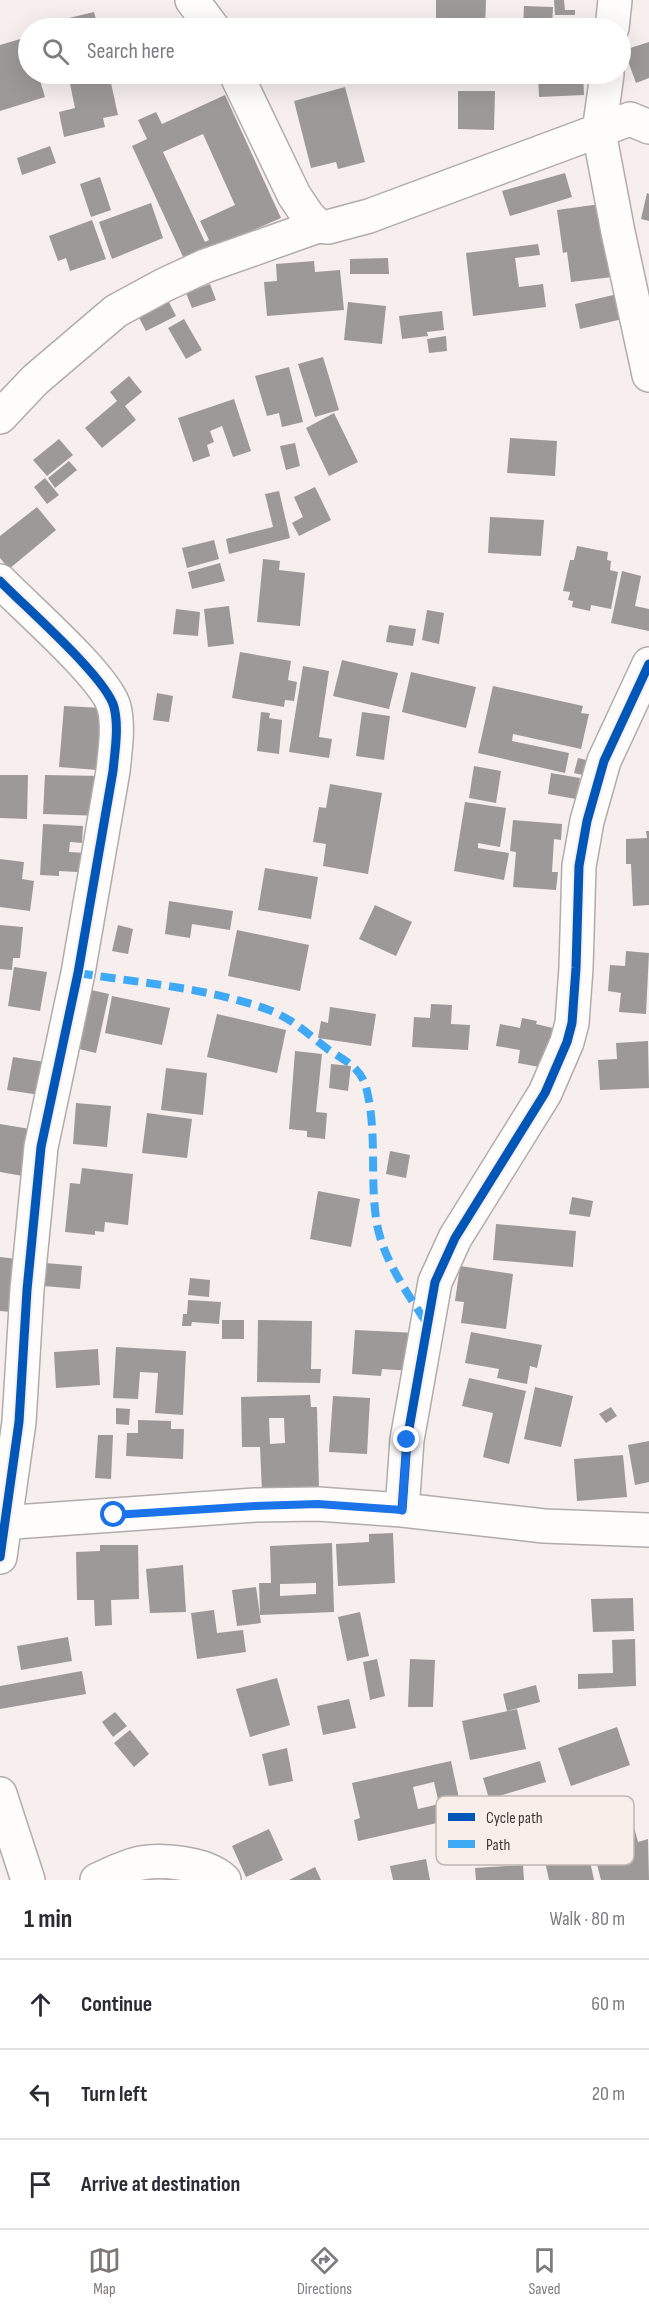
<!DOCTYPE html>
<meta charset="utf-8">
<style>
:root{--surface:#fff;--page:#f2f2f3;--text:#2b2b33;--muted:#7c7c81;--line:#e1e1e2;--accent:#7d7876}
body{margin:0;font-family:"Sofia Sans Condensed",sans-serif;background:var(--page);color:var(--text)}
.stop{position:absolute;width:18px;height:18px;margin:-14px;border:4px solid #1a73e8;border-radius:50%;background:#fff}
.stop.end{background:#1a73e8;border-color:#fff;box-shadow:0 2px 6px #0008}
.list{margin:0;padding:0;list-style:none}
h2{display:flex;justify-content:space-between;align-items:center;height:78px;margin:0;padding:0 24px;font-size:26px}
h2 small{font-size:20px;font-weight:400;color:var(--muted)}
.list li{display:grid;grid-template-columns:39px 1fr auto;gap:18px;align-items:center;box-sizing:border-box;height:90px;padding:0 24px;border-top:2px solid var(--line)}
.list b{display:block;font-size:22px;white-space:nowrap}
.list em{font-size:20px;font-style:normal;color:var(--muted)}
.icon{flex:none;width:33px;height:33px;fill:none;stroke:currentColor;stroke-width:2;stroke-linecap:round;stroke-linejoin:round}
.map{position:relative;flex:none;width:649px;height:1880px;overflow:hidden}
.search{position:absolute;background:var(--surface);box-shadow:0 6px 24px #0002;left:18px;right:18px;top:18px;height:66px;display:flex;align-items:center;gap:15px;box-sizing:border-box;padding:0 21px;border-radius:33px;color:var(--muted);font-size:22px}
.sheet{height:348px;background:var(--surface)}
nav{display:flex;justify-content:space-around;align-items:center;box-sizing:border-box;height:84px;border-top:2px solid var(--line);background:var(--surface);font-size:16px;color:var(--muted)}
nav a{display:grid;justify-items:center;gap:3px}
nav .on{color:var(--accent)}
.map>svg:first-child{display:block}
.building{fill:#9d9998;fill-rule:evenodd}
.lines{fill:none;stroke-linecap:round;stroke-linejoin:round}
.minor-casing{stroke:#b1acab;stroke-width:36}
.minor{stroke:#fefdfc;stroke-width:33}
.quiet{stroke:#3fa9f5;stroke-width:8;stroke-dasharray:15 8;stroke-linecap:butt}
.cycleway-casing{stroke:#f9eeea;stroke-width:13}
.cycleway{stroke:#0057b8;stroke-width:9}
.route{stroke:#1a73e8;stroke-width:8}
.key{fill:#f9eeea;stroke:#c0b7b4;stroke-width:1.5}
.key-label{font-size:16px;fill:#3c3836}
</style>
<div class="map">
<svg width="649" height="1880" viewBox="0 0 649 1880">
<rect width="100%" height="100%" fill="#f6efee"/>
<!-- building -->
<path class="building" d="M436,0H486L485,28H445V19H436Z
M554,0H564L565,10H575V15H555Z
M524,6L553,7L552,26L543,25L542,28H523Z
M94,12L98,28H54L52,22Z
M426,21V28H380L379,23Z
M561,21H581V28H561Z
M27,37L28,74H38L45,97L0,111V45Z
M649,42V78L636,83L624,50Z
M68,74H109L118,115L103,118L105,127L64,137L59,112L75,108Z
M538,74H583L584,95L539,97Z
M345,87L365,162L338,169L336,162L311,168L294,101Z
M458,91H495L494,130L458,129Z
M225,95L281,218L251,231L255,239L185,261L132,146L147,139L138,120L156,112L162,124ZM203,134L235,205L200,221L209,240L205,242L163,152Z
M50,146L56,163L22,175L17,158Z
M565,173L572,197L510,216L502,191Z
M100,177L111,210L91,217L80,184Z
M647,193L649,194V221L641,219Z
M151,203L163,238L112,259L99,222Z
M600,204L612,277L571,282L567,252L563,253L557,210Z
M92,220L106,259L70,271L66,258L58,261L49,236Z
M538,244L540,255L515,258L519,287L543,284L546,307L473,316L466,253Z
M388,258L389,274H350V259Z
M314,261L315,272L340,270L344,310L267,316L264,282L277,281L276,264Z
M210,284L216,300L192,308L186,293Z
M626,292L631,317L580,329L575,304Z
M168,300L176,316L146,331L138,316Z
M348,302L386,306L382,344L344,340Z
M442,311L444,330L427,332L428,336L402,339L399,316Z
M184,319L202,350L186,359L168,328Z
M446,336L447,351L429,353L427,339Z
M323,357L339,410L315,417L298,364Z
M289,367L303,422L282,427L279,413L267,416L255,376Z
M129,376L142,392L125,406L136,420L102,448L85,428L117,401L110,392Z
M234,399L251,451L233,457L222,426L210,431L214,442L207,445L210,456L193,462L178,418Z
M334,413L358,462L329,476L306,428Z
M510,438L557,441L555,476L507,473Z
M59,439L73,455L47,476L33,460Z
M295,443L300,466L286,470L280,446Z
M69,461L77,470L55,488L48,478Z
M45,478L59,495L47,504L34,487Z
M315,487L331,520L299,536L292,523L303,517L294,497Z
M279,491L290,538L229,554L226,539L273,527L265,494Z
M37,507L56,530L9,569L0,558V536Z
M490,517L544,520L541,556L488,553Z
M214,540L219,559L187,568L182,548Z
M577,546L608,552L607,560L611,561L610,570L618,572L611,609L591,605L590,611L572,607L573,601L568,600L570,592L563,591L570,560H574Z
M263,559L280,561L279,570L305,573L300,626L257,622Z
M220,563L225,581L192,589L188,572Z
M622,571L641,576L635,606L649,609V631L611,623Z
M229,606L234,644L208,647L204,609Z
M176,609L200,612L198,636L173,634Z
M427,610L444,613L439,644L422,640Z
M389,625L416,629L413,646L386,642Z
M240,652L291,661L288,680L297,682L294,701L285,700L284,707L232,698Z
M342,660L398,673L389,709L333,696Z
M303,666L329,671L319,737L332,739L329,758L289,752Z
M411,672L476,687L466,728L402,712Z
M493,686L583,706L581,713L589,714L581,749L513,734L512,741L569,753L565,773L478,753Z
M157,693L173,696L169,722L153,720Z
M64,706L101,708L97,770L59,767Z
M261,712L270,713L269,718L282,720L279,754L257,751Z
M362,712L390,716L384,760L356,756Z
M578,758L595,762L591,777L574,773Z
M474,766L501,771L496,803L469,798Z
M551,773L580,778L576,799L548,794Z
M0,775H28L27,819L0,818Z
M45,775L103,776V816L43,814Z
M330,784L382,793L368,874L323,866L326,844L313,842L319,807L326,808Z
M465,802L506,808L500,847L478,843V848L509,853L504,880L454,871Z
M513,820L562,824L561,840L554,839L552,872H558L556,890L513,887L516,852L510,851Z
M43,824L83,826L82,843L70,842L69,852L88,853L87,877H77V872L59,871V876L40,875Z
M646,831H649V905L633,906L631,864H626V839L647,838Z
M0,859L24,862L22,879L34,881L30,911L0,907Z
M265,868L318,877L311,919L258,910Z
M169,901L233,911L230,930L192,924L190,938L165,934Z
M375,905L412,922L396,956L359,939Z
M0,925L23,927L20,958H13L12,970L0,969Z
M118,925L133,929L128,954L112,951Z
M237,930L309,945L300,991L228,976Z
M626,951L649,953L646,1014L619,1012L621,993L608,991L610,965L625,966Z
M14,967L47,972L40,1011L8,1006Z
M87,989L109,994L96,1053L75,1048Z
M112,996L170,1008L162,1045L105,1033Z
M431,1004L452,1005L451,1024L470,1025L468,1050L412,1047L414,1017L430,1018Z
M330,1007L376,1014L371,1046L318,1038L321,1021L328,1023Z
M217,1014L286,1030L277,1073L207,1057Z
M522,1018L537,1021L536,1024L553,1028L545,1068L518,1063L520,1050L496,1046L500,1024L520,1028Z
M648,1041L649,1088L600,1090L598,1060L617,1059L616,1043Z
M295,1051L322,1054L316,1112L327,1113L325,1139L307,1137V1131L289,1129Z
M13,1057L45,1062L40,1095L7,1090Z
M331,1064L351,1066L348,1091L329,1088Z
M166,1068L207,1073L203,1115L161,1110Z
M76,1103L111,1106L107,1147L73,1144Z
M147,1113L192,1119L187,1158L142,1153Z
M0,1124L30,1129L23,1176L0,1172Z
M390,1151L410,1155L406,1178L386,1174Z
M82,1168L133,1174L128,1225L105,1222L104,1232L95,1231V1235L65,1232L70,1183L80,1184Z
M318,1191L360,1199L351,1247L310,1239Z
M572,1197L593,1201L590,1217L569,1214Z
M496,1224L576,1231L573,1267L493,1260Z
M0,1257L17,1259L12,1312L0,1311Z
M45,1263L82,1266L80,1289L43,1286Z
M460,1266L513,1274L506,1329L461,1323L464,1302L455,1301Z
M190,1278L210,1280L209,1297L188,1295Z
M188,1300L221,1302L219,1324L192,1322L191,1326H182L183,1314H187Z
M222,1320H244V1339H222Z
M258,1320L312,1321L311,1369H321L320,1383L257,1382Z
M355,1330L416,1333L413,1371L382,1369L381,1376L352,1374Z
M471,1332L542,1345L537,1368L530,1366L527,1384L497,1378L499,1369L465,1363Z
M116,1347L186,1351L183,1415L155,1413L158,1373L140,1372L138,1399L113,1398Z
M98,1349L100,1385L56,1388L54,1352Z
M469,1378L526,1391L509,1464L483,1457L493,1413L462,1406Z
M535,1387L573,1396L561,1447L524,1439Z
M310,1395L311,1407H317L319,1489L262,1491L260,1447H242L241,1397ZM269,1418H284L285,1443L270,1444Z
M333,1396L370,1398L367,1454L329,1452Z
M611,1407L617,1416L606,1423L599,1414Z
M116,1408L130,1409L129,1425L116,1424Z
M138,1420L171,1421V1429H184L183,1459L126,1456L127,1433H138Z
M98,1435H113L111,1479L95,1478Z
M649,1441V1482L635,1485L628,1445Z
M623,1455L627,1497L577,1501L574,1459Z
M393,1533L395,1583L338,1586L336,1544L369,1542V1534Z
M332,1543L334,1612L260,1615L259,1583H271L270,1546ZM316,1583V1594L280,1596V1584Z
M100,1545H138L139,1599L111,1600L112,1625L95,1626L94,1600H77L76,1552L100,1551Z
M183,1565L186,1612L150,1613L146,1569Z
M256,1587L261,1623L237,1626L232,1590Z
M633,1598L634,1631L593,1632L591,1599Z
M214,1610L217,1633L243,1630L246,1652L197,1659L191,1613Z
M360,1612L369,1656L347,1661L338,1617Z
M68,1637L72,1661L21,1670L17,1646Z
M635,1639L636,1686L578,1689V1674L613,1673L612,1640Z
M377,1659L385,1696L370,1700L363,1662Z
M410,1659L435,1660L433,1707H408Z
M82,1671L86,1694L0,1709V1686Z
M277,1678L290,1725L250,1737L236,1689Z
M536,1685L540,1702L507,1711L503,1694Z
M349,1699L356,1728L323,1735L317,1706Z
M517,1709L526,1749L470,1760L462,1721Z
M115,1712L127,1726L113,1737L102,1722Z
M617,1727L630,1765L571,1786L558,1748Z
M130,1730L149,1754L134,1767L114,1743Z
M287,1748L293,1781L269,1786L262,1754Z
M451,1761L463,1817L358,1841L354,1820L360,1818L352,1783ZM434,1782L439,1804L418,1809L413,1787Z
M540,1761L546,1782L489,1799L483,1778Z
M634,1827L638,1842L648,1839L649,1880H601L594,1853L618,1847L615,1833Z
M583,1828L594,1880H549L540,1838Z
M269,1829L283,1860L246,1877L232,1846Z
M426,1859L430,1880H393L390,1866Z
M523,1865L524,1880H476L475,1868Z
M315,1867L321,1880H289Z"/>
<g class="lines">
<!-- minor casing -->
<g class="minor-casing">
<path id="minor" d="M192,0L213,28
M612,28L615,0
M236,74L294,195L308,216L318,226L328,227L369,216L630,119L649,127
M607,74L599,132L618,232L649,375
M0,417L35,380L116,311L164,285L205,266L318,226
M0,581C25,607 106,677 114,707C119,727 115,750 113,771L78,973L41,1147L27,1290L19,1422L0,1557
M402,1510L407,1440L435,1282L455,1238L545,1093L567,1042L572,1023L576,968L579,866L587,821L604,761L649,664
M0,1523L255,1505L318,1504L402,1510L544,1526L649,1530
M0,1794L28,1880
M97,1880C109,1874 121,1869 133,1865C157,1858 205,1862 224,1880"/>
</g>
<!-- minor -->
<use href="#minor" class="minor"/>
<!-- quiet -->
<path class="quiet" d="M78,973C140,983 210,988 269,1010C293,1019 309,1035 329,1050C347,1062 362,1068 367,1091C377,1134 370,1176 376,1218C381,1257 407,1292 427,1324"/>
<!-- cycleway casing -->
<g class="cycleway-casing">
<path id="cycleway" d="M0,581C25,607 106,677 114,707C119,727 115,750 113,771L78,973L41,1147L27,1290L19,1422L0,1557
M402,1510L407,1440L435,1282L455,1238L545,1093L567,1042L572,1023L576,968L579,866L587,821L604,761L649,664"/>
</g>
<!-- cycleway -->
<use href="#cycleway" class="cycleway"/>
</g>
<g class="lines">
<!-- route -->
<path class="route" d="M114,1515L255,1506L318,1504L402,1510L407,1440"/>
</g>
<!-- legend -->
<rect x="436" y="1796" width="198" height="69" rx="9" class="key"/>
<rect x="448" y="1813" width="27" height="8" fill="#0057b8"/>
<rect x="448" y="1840" width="27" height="8" fill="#3fa9f5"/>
<g class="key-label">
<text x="486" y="1823">Cycle path</text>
<text x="486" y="1850">Path</text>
</g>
</svg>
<div class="stop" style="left:114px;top:1515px"></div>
<div class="stop end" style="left:407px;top:1440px"></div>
<div class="search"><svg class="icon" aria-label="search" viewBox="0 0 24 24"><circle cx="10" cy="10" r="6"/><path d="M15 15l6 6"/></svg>Search here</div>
</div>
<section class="sheet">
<h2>1 min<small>Walk · 80 m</small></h2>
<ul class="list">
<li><svg class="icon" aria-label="ahead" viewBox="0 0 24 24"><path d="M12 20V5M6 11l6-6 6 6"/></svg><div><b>Continue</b></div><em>60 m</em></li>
<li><svg class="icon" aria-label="left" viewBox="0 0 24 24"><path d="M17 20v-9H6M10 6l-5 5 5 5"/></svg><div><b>Turn left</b></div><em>20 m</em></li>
<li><svg class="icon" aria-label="arrive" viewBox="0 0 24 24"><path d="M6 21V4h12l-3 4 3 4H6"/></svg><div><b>Arrive at destination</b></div></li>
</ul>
</section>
<nav>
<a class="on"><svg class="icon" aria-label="map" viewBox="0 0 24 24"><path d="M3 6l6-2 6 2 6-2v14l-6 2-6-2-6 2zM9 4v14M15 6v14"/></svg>Map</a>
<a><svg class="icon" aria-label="directions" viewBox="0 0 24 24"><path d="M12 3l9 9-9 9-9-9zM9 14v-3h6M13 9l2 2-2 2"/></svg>Directions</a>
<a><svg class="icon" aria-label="saved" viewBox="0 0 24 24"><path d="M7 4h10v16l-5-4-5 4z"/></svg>Saved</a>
</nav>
